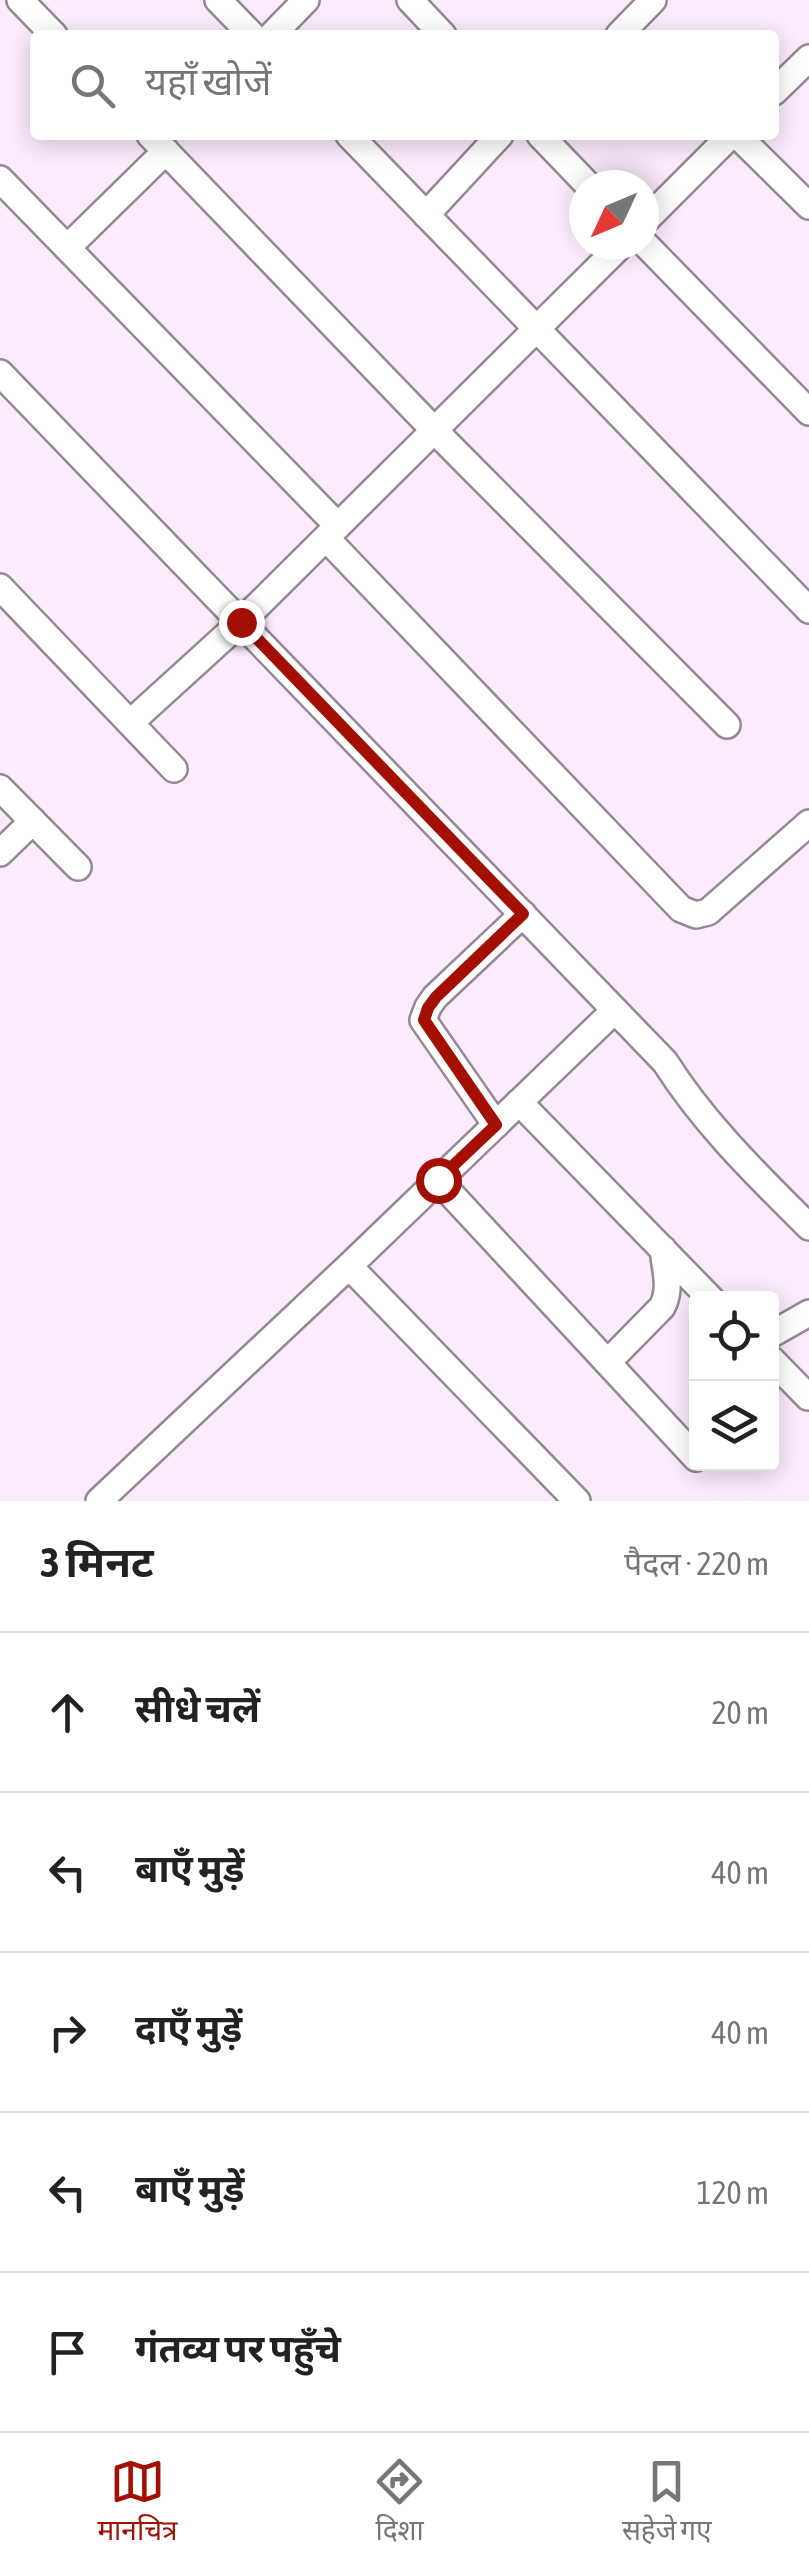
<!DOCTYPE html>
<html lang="hi">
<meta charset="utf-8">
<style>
:root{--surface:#fff;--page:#f2f2f2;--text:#222;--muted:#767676;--line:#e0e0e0;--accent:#a40f04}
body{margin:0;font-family:"Asap Condensed","Noto Sans Devanagari",sans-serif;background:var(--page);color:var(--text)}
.controls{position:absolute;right:30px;bottom:30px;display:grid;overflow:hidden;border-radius:10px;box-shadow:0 5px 25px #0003}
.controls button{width:90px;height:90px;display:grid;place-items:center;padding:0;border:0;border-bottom:2px solid var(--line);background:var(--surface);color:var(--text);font:50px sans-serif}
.compass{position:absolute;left:569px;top:170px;width:90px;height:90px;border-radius:50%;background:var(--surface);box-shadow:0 5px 25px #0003;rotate:226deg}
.stop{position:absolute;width:30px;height:30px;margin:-22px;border:8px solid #a40f04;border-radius:50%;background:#fff}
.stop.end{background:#a40f04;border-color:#fff;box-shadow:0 2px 10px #0008}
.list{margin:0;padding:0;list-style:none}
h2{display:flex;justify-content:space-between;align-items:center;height:130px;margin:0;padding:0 40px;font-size:42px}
h2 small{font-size:32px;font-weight:400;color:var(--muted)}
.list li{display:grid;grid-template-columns:65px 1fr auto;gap:30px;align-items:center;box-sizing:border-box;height:160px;padding:0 40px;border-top:2px solid var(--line)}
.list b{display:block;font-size:38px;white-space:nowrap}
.list em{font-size:32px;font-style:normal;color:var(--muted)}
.icon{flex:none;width:55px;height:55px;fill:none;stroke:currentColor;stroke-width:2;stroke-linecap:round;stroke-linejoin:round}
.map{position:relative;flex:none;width:809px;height:1501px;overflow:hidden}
.search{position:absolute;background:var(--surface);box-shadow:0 5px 25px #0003;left:30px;right:30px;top:30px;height:110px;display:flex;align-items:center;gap:25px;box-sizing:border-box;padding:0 35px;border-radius:10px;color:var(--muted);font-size:38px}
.sheet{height:930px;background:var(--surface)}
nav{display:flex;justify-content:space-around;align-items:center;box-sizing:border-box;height:140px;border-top:2px solid var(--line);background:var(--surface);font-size:28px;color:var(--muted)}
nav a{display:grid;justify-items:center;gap:5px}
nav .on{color:var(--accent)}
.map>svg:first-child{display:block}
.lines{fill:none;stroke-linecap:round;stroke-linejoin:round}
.minor-casing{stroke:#968696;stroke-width:30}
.minor{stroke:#fff;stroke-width:25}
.route{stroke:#a40f04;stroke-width:12}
</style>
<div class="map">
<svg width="809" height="1501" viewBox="0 0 809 1501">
<rect width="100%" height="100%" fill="#fcebfd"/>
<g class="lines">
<!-- minor casing -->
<g class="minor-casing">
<path id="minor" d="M20,0L54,35
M218,0L252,35
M410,0L443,35
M272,35L306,0
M619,35L653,0
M774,92L809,58
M150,135L434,430L727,725
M349,135L809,610
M540,135L588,185
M737,135L809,206
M0,179L338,526
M426,215L500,135
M644,222L731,135
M644,243L809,412
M67,248L166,151
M0,373L665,1062C705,1125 757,1175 809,1227
M326,538L681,909L696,915L708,912L809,823
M0,587L174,769
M130,723L241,622L621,245
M0,788L78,867
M0,853L33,821
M519,1102L711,1299
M496,1125L423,1020L428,1007L435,997L523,914
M438,1180L696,1458
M349,1266L577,1501
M772,1334L809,1313
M772,1360L808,1397
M608,1362L662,1307C672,1289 665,1269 663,1249
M99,1501L349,1266L615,1010"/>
</g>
<!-- minor -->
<use href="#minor" class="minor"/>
</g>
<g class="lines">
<!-- route -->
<path class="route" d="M241,622L523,914L436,997L428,1008L424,1020L496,1125L438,1180"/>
</g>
</svg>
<div class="controls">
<button><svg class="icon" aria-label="locate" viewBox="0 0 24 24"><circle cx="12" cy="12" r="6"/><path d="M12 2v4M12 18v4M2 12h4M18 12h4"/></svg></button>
<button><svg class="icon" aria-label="layers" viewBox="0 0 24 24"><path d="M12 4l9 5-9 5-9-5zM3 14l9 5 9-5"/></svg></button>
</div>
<svg class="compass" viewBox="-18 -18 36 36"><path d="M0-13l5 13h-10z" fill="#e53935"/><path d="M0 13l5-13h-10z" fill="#767676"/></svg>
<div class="stop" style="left:438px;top:1180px"></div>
<div class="stop end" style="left:241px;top:622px"></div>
<div class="search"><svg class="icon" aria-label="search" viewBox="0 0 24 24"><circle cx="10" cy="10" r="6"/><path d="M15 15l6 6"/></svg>यहाँ खोजें</div>
</div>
<section class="sheet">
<h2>3 मिनट<small>पैदल · 220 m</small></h2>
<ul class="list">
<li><svg class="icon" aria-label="ahead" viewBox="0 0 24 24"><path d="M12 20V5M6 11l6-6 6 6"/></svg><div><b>सीधे चलें</b></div><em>20 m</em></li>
<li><svg class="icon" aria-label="left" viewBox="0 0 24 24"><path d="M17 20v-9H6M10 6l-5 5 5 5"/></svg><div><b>बाएँ मुड़ें</b></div><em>40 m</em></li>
<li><svg class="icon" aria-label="right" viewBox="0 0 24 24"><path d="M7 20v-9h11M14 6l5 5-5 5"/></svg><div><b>दाएँ मुड़ें</b></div><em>40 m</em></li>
<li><svg class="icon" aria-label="left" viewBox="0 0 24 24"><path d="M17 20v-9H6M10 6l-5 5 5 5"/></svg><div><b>बाएँ मुड़ें</b></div><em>120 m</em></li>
<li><svg class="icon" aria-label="arrive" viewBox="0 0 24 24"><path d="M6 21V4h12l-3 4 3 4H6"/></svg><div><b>गंतव्य पर पहुँचे</b></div></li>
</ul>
</section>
<nav>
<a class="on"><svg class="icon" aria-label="map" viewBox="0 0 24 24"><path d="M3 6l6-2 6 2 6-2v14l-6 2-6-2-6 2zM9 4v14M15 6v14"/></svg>मानचित्र</a>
<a><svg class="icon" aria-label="directions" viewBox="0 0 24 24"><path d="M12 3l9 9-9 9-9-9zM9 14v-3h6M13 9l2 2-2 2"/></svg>दिशा</a>
<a><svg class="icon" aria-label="saved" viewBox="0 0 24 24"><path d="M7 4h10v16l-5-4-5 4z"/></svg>सहेजे गए</a>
</nav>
